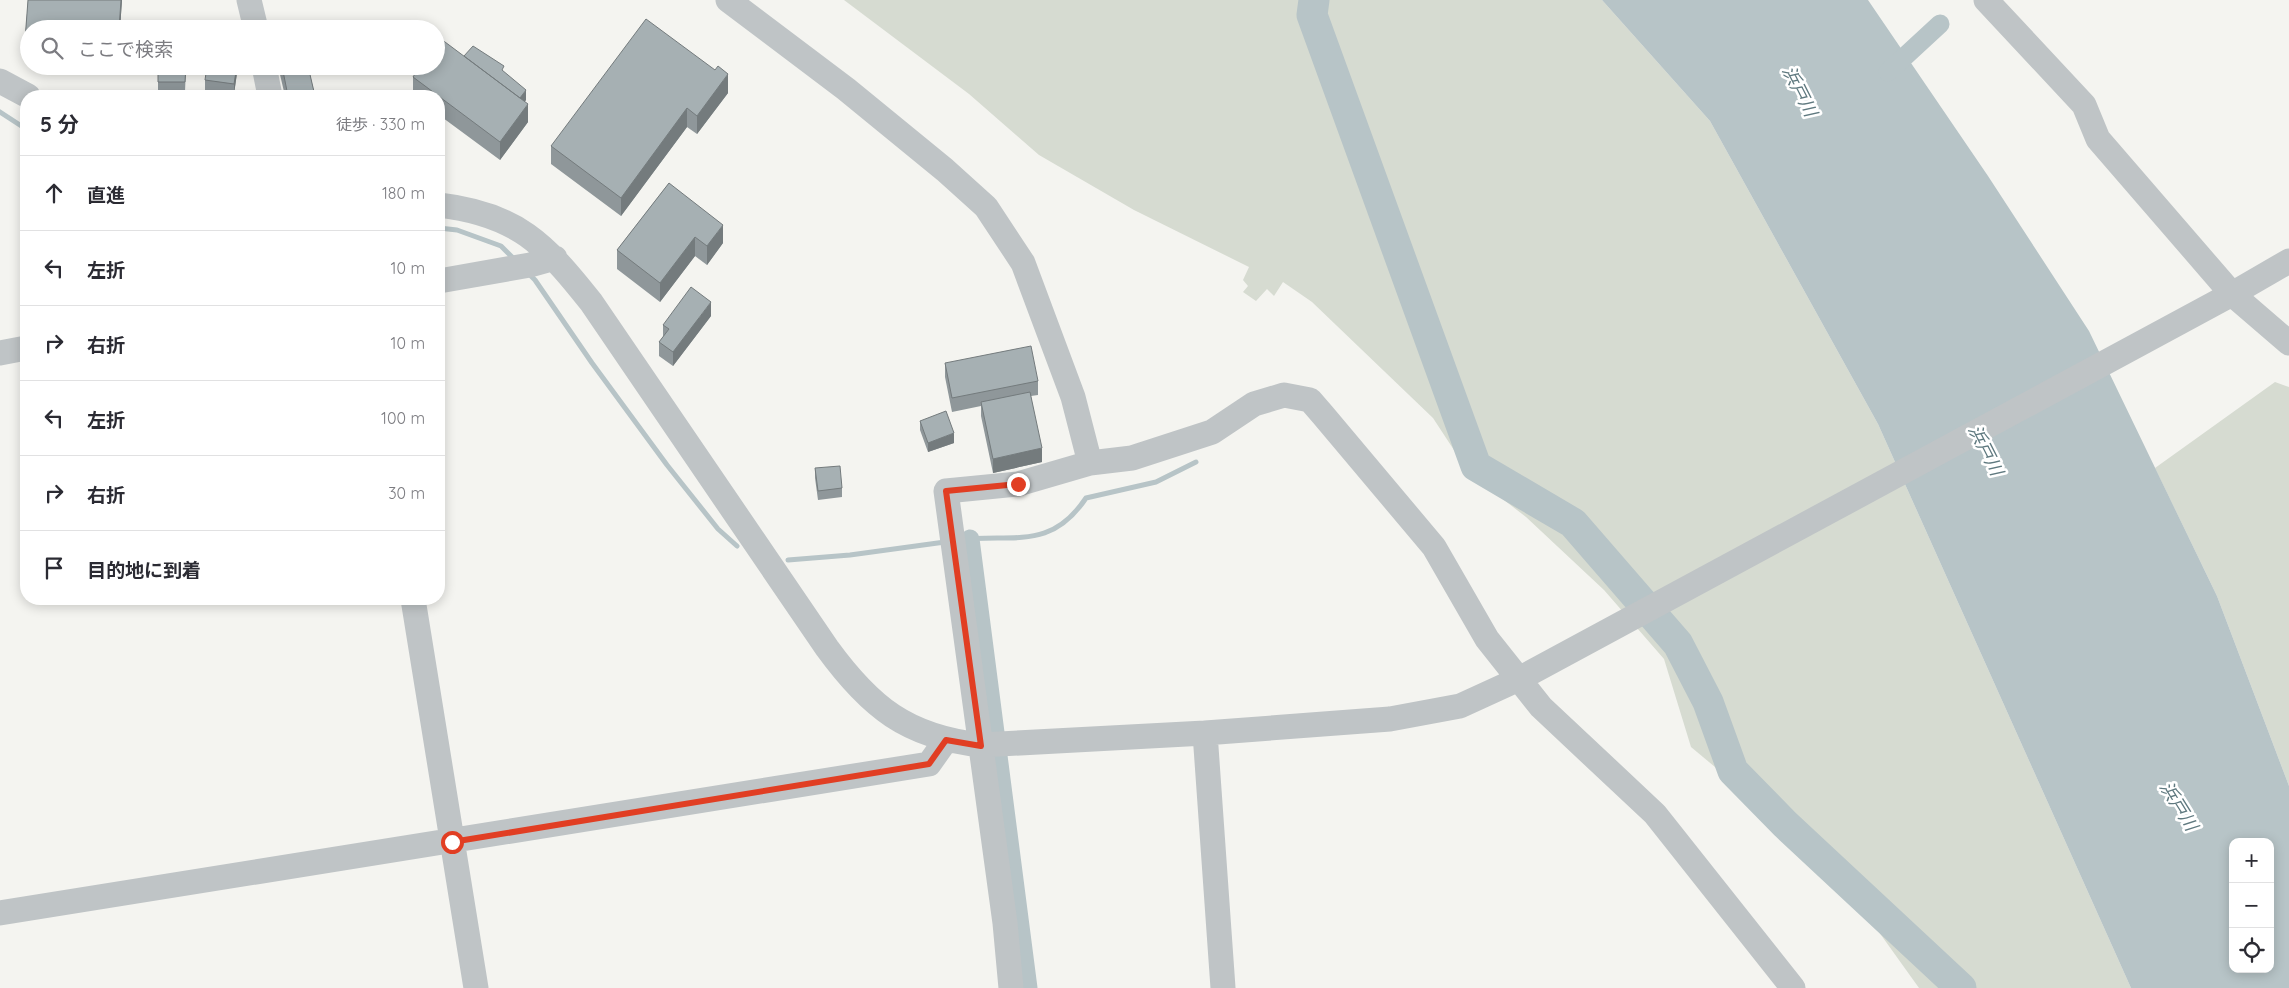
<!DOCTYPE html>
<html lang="ja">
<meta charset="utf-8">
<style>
:root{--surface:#fff;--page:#f2f2f3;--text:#2b2b33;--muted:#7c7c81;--line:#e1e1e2}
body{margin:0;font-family:Quicksand,"Noto Sans JP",sans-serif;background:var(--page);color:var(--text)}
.controls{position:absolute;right:15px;bottom:15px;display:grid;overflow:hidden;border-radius:10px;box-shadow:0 2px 12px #0003}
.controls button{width:45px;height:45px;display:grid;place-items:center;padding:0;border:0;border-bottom:1px solid var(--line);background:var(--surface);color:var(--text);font:25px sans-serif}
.stop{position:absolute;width:15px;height:15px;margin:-11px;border:4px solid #e13e23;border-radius:50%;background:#fff}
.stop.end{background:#e13e23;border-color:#fff;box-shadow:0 1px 5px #0008}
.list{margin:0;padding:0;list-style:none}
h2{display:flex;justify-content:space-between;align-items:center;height:65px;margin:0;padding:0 20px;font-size:21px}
h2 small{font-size:16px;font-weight:400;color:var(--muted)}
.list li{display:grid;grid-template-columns:32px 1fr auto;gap:15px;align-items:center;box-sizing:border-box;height:75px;padding:0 20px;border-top:1px solid var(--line)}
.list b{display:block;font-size:19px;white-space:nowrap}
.list em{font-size:16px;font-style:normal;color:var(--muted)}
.icon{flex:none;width:28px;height:28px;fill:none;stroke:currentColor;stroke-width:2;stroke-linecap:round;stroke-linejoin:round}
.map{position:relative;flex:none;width:2289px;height:988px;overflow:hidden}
.search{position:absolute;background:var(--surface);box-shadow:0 2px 12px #0003;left:20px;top:20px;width:425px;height:55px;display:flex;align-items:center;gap:12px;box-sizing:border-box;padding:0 18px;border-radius:28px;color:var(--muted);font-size:19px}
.panel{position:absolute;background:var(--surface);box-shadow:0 2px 12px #0003;left:20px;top:90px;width:425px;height:515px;border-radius:20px}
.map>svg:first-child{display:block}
.green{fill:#d6dbd1}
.water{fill:#b7c4c7;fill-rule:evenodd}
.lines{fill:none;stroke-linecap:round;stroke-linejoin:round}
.stream{stroke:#b7c4c7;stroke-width:5}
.canal{stroke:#b7c4c7;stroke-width:19}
.river{stroke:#b7c4c7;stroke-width:31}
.minor{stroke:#bfc4c6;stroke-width:25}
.wall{fill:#8f979a}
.shaded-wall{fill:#747b7d}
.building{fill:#a6b0b3;stroke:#747b7d}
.route{stroke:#e13e23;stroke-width:6}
.labels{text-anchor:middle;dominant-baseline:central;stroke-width:5;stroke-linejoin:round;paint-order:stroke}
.water-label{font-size:18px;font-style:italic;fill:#5f797f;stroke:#fff}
</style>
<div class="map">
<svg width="2289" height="988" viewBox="0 0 2289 988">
<rect width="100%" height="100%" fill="#f4f4f0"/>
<!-- green -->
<path class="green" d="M844,0H1602L1710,121L1878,424L2131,988H1919L1866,914L1837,882L1739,787L1691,747L1664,659L1604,590L1526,517L1469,473L1433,418L1312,302L1283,282L1274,296L1267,289L1256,301L1243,292L1248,286L1243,280L1249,267L1134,210L1039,155L969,94Z
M2275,382L2289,387V786L2217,596L2155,468Z"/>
<!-- water -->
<path class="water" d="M1602,0H1868L1988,176L2089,331L2217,596L2289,786V988H2131L1878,424L1710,121ZM2233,842H2270V969H2233Z"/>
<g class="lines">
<!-- stream -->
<path class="stream" d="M0,112L26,129
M439,228L457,230L501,246L515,260
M528,273L535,280L592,363L667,465L718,529L737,546
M958,540C1012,533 1050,552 1086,498L1156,482L1196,462
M788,560L850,555L945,542"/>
<!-- canal -->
<path class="canal" d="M1888,72L1940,24
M970,539L1028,988"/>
<!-- river -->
<path class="river" d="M1314,0L1312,15L1476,466L1573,523L1678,644L1708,702L1733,771L1785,824L1961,988"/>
<!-- minor -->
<path class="minor" d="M249,0L256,29
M728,0L846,89L945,170L986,207L1023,263L1073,397L1090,463
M1986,0L2084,105L2098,139L2232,294L2289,343
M264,66L270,96
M0,81L28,96
M439,205C517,214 545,244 591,302L827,648C870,707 907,737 981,745L1205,733L1390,719L1460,706L1519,679L2232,294L2289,261
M439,281L530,265L555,258
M0,353L26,348
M413,599L476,988
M1205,733L1223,988
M0,913L929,764L946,740
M1011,988L1005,923L946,491L1018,484L1090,463L1132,458L1212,432L1254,404L1284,395L1310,400L1323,415L1434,547L1487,639L1541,707L1655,814L1793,988"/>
</g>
<!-- wall -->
<path class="wall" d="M28,0H122L120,29H29V59L25,58V40Z
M464,56L504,72L526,100L525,101L528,122L500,160L439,115V96H414L413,95V77Z
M186,66L185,92L158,91V82Z
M238,66L234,94L205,90V80Z
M278,66H308L315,96H285Z
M715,70L728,93L697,134L687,127L621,216L551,164V146Z
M669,183L723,243L707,265L695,256L660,302L617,269V250Z
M711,316L673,366L659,356V342L663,337V325Z
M945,363L1038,381V395L1031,396L1042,462L993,473L981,416V406L952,412L945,377Z
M920,421L954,443L928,452L920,430Z
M815,468L842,488V497L818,500L815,478Z"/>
<!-- shaded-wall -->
<path class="shaded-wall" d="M121,0H122L120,29H119Z
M237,66H238L234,94V84Z
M728,74V93L697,134V116Z
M526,90V100L516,113V103Z
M528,104V122L500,160V142Z
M687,108V127L621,216V198Z
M723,225V243L707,265V246Z
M695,237V256L660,302V283Z
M711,302V316L673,366V352Z
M954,433V443L928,452V443Z
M1042,448V462L993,473V459Z"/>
<!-- building -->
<path class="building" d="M28,0H121L119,29H29V40H25Z
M646,19L715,70L718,66L728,74L697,116L687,108L621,198L551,146Z
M161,22L190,23L189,29H161Z
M441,39L528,104L500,142L413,77L420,66H436V45Z
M473,46L504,66L502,70L526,90L520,98L464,56Z
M158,66H186L185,82H158Z
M207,66H237L234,84L205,80Z
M282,66H308L315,96H288Z
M669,183L723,225L707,246L695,237L660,283L617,250Z
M691,287L711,302L673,352L659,342L669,329L663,325Z
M1031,346L1038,381L952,398L945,363Z
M1030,392L1042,448L993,459L981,402Z
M946,411L954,433L928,443L920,421Z
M840,466L842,488L818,491L815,468Z"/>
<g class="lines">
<!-- route -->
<path class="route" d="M452,842L929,764L946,740L981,746L946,491L1018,484"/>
</g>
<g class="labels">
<!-- water labels -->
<g class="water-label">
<text transform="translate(1800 91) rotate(63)">浜戸川</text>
<text transform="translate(1986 450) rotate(63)">浜戸川</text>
<text transform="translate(2179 806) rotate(58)">浜戸川</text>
</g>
</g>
</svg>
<div class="controls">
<button>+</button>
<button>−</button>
<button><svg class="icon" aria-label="locate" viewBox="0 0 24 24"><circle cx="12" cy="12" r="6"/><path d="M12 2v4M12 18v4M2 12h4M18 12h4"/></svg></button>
</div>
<div class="stop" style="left:452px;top:842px"></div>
<div class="stop end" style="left:1018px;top:484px"></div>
<div class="search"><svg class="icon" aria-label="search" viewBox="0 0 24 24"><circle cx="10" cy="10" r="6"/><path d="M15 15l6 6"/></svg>ここで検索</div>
<section class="panel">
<h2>5 分<small>徒歩 · 330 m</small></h2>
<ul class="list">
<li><svg class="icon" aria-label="ahead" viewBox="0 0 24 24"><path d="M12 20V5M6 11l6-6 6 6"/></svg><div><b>直進</b></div><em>180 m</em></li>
<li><svg class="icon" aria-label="left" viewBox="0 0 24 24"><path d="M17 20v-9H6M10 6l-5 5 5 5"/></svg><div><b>左折</b></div><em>10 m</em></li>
<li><svg class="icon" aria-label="right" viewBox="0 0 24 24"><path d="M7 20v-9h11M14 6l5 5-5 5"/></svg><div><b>右折</b></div><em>10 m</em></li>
<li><svg class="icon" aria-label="left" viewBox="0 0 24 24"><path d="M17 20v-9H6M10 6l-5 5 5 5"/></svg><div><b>左折</b></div><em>100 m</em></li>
<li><svg class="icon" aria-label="right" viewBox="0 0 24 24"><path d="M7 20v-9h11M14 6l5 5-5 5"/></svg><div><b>右折</b></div><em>30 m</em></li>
<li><svg class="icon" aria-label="arrive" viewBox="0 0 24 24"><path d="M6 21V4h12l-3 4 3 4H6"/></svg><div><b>目的地に到着</b></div></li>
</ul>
</section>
</div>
